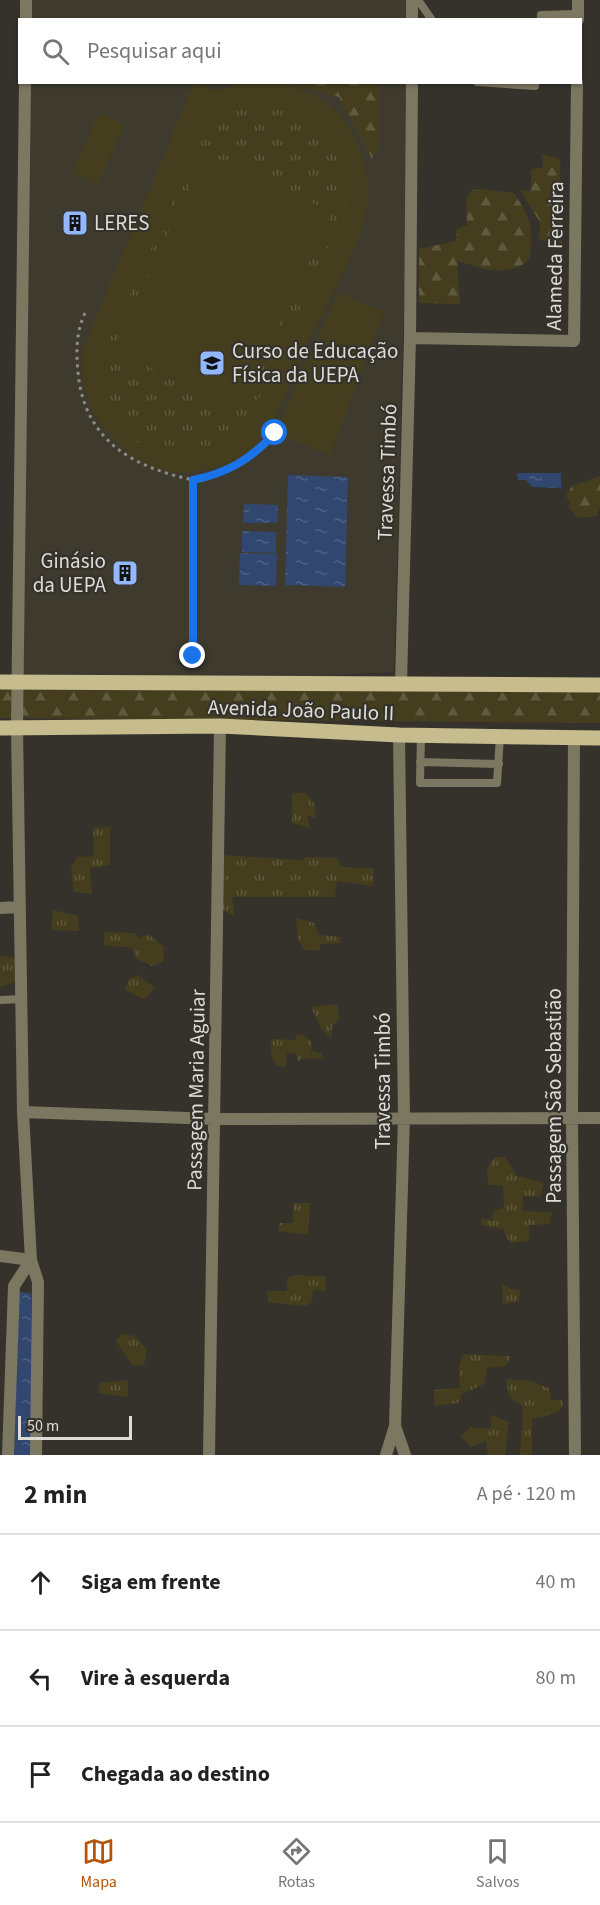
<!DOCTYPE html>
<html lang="pt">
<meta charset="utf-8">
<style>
:root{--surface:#fff;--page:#f2f2f2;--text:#222;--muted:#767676;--line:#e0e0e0;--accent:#b45309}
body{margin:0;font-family:"Source Sans 3",sans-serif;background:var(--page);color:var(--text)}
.scale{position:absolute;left:18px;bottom:15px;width:114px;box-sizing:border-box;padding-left:6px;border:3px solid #dddcd7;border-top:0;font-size:16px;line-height:21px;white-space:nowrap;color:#dddcd7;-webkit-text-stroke:4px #34322b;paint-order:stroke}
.stop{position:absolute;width:18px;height:18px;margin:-14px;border:4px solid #1a73e8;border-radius:50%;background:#fff}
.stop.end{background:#1a73e8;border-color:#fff;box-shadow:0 2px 6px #0008}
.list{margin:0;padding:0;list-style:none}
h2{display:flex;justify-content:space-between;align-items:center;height:78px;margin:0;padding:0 24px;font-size:26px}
h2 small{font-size:20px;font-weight:400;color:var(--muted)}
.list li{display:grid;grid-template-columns:39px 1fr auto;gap:18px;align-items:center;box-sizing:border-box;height:96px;padding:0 24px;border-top:2px solid var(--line)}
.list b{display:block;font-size:22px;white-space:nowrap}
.list em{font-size:20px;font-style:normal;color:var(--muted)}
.icon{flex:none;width:33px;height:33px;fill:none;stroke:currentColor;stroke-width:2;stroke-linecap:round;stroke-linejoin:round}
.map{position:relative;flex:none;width:600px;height:1455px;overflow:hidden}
.search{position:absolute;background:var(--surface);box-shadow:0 2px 4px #0004;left:18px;right:18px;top:18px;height:66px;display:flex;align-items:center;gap:15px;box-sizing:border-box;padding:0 21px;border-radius:0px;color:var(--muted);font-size:22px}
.sheet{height:366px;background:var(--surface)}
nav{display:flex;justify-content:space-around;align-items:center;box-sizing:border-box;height:84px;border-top:2px solid var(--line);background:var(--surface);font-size:16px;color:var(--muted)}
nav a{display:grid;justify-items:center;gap:3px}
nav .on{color:var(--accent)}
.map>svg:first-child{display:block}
.built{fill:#3e3b2e}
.grass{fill:url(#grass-tufts)}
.forest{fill:url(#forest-firs)}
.pitch{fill:#453e1e;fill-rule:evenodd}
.water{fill:url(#water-ripples)}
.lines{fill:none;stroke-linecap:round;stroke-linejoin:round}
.path{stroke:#8d8c86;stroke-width:3;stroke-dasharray:3 4.5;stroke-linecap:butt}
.service{stroke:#7c7761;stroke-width:8}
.minor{stroke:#7c7761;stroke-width:12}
.tertiary{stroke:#7c7761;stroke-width:12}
.primary{stroke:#c6bc8d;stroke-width:15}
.route{stroke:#1a73e8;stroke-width:8}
.labels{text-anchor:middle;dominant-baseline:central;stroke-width:4.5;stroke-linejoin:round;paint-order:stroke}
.poi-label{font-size:21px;fill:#dddcd7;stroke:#34322b;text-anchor:start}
.street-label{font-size:21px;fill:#dddcd7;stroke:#34322b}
</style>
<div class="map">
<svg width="600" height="1455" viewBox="0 0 600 1455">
<defs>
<pattern id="grass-tufts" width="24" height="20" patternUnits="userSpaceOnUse" patternTransform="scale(1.5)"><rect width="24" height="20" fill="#453e1e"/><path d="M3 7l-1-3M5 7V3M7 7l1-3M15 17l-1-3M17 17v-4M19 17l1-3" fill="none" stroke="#5f593e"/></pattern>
<pattern id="forest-firs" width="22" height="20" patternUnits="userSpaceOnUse" patternTransform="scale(1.5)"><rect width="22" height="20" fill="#453e1e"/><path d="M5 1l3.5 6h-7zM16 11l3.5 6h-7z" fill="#5f593e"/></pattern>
<pattern id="water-ripples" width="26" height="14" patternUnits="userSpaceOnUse" patternTransform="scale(1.5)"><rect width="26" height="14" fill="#324770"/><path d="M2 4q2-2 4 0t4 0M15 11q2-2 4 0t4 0" fill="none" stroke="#4f6184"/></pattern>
</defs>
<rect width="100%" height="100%" fill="#34322b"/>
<!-- built -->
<path class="built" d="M26,0H412L411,19L26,20Z
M25,83H410L394,672L181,683L17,682Z"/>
<!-- grass -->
<path class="grass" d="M251,104C317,107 349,144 345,210L252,414C240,429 228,442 210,450C186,460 151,453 130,438C116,428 105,402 102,385C101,375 103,363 103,352L206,129L225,111Z
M292,793H305L314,803L316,818L307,815L310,828L292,823Z
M110,827V865L90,868L92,894L74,892L71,869L77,857L94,856L93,828Z
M222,855L301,860L307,857L337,858L341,867L374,868L373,886L337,881L335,897H232L235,916L221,909Z
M53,910L78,916L79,931L51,930Z
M296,918L314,923L319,935L340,937V943L320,944V950H304L298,938Z
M104,932L136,933L139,938L148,934L164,947L163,962L152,966L135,958L133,948L104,945Z
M0,955L16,958V982L0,987Z
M138,975L155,988L144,999L125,990L129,979Z
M337,1004L339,1019L332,1026L331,1038L321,1028L311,1007Z
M302,1034L311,1041V1051L321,1053L324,1059L309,1058L297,1061V1054L287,1053L286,1067L276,1066L271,1055V1039L296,1040V1036Z
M495,1157H505L517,1176L544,1183L540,1197L523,1196V1211L552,1212L549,1224L529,1225V1241L510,1243L503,1229L481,1225V1218L494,1221L492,1217L495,1210L504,1208L503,1186L488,1185L487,1169Z
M293,1203H310L308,1235L278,1231L279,1223H293Z
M295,1275L326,1276L325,1291L313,1290L312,1302L305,1306L268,1302L267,1291H287V1278Z
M502,1284L511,1289L520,1290L519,1301L503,1304Z
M122,1334L135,1336L147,1350L144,1365L133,1366L116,1341Z
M463,1354L511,1356L506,1366L487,1368L484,1384L462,1394L459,1403L434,1406V1390L460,1388L459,1366Z
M506,1379L531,1381L549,1388L551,1400H562L563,1407L553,1414L532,1419V1455H520L523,1407L509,1396Z
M128,1380V1397L98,1393L100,1383Z
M492,1415L509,1422L505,1455H488L486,1441L471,1447L461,1437L470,1427L490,1429Z"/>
<!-- forest -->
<path class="forest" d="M286,83H379V146L372,159L339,97Z
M542,154L560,159L562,243L539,240L540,222L520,190L531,191V169L543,168Z
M479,189L514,193C531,218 534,230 529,260C506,279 483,268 457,261L460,304L419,303V249L456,241L457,229L467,225L466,199L472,190Z
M600,476V506L597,516L578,518L569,508L570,502L566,496L572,486Z
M0,687L600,692V723L0,718Z"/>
<!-- pitch -->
<path class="pitch" d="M242,82C260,82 278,81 296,87C353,104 380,174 362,227C349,267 326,305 308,343C295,372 271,439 244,457C233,465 215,468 201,470C194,471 186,473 179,473C135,470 101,433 86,396C81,383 83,364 82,351L194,83L218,91ZM251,104C317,107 349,144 345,210L252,414C240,429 228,442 210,450C186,460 151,453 130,438C116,428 105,402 102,385C101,375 103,363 103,352L206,129L225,111Z
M99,113L125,125L97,185L72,173Z
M206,153L332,212L239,410L113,350Z
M338,293L384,311L330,455L275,433Z"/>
<!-- water -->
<path class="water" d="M517,473H561V488L532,487L526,480H518Z
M288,475L348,477L345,587L285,585Z
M244,504L278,505L277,523H243Z
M242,531L276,532V553L242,552Z
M240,553L277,554L276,586L239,585Z
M19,1292L31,1293V1455H14Z"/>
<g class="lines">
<!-- path -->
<path class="path" d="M85,313C76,332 76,351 78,372C84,440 132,467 193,480
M193,656V480C229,473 251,459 275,433"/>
<!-- service -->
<path class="service" d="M418,0L432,20
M541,20V15L578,14
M477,82L535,86V82
M421,735L420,783H497L500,736
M420,762L499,764
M0,1000L21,999"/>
<!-- minor -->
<path class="minor" d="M412,20V0
M578,20V0
M410,338L574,341L577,82
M401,683L410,338L412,82
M17,728L23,1112L31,1260L38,1282L36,1455
M574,737L572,1118L575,1455
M0,908L20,907
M23,1112L215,1119L600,1118
M0,1256L31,1260
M395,1426L405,1455
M8,1455L14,1286L31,1260
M209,1455L220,726
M386,1455L395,1426L404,1117L399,735"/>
<!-- tertiary -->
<path class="tertiary" d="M26,20V0
M17,728L25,82"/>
<!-- primary -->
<path class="primary" d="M0,682L600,685
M0,728L220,726L399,735L600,738"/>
</g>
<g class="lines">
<!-- route -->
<path class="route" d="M193,656V480C228,473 251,459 275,433"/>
</g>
<!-- icons -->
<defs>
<g id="building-square" transform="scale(1.35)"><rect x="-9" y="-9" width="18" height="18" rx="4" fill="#93b7fd" stroke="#34322b"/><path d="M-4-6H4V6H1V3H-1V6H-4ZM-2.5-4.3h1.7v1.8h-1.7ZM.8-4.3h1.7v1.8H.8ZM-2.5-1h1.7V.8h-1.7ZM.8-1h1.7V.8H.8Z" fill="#111"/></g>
<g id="university-square" transform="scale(1.35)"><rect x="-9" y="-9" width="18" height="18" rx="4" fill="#93b7fd" stroke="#34322b"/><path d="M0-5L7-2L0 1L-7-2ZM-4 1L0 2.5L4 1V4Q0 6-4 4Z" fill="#111"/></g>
</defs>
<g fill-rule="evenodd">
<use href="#building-square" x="75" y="223"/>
<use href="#university-square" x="212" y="363"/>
<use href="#building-square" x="125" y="573"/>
</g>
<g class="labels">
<!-- poi labels -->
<g class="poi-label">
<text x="94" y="223">LERES</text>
<text x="232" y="351">Curso de Educação<tspan x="232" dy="24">Física da UEPA</tspan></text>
<text x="106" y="561" text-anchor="end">Ginásio<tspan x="106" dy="24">da UEPA</tspan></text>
</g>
<!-- street labels -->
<g class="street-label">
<text transform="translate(555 256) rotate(-89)">Alameda Ferreira</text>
<text transform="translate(387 472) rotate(-88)">Travessa Timbó</text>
<text transform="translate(301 710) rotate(2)">Avenida João Paulo II</text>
<text transform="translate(383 1081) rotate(-90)">Travessa Timbó</text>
<text transform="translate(196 1090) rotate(-89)">Passagem Maria Aguiar</text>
<text transform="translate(554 1096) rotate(-90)">Passagem São Sebastião</text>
</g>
</g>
</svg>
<div class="scale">50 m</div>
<div class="stop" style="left:275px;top:433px"></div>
<div class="stop end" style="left:193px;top:656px"></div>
<div class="search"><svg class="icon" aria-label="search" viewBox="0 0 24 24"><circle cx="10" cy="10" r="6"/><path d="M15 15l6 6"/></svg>Pesquisar aqui</div>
</div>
<section class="sheet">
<h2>2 min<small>A pé · 120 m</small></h2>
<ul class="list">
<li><svg class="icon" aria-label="ahead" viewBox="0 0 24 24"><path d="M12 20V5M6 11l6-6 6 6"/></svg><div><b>Siga em frente</b></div><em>40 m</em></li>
<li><svg class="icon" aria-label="left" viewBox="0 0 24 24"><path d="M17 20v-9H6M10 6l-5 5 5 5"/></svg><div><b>Vire à esquerda</b></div><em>80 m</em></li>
<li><svg class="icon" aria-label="arrive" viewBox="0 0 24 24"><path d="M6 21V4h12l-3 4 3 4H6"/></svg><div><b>Chegada ao destino</b></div></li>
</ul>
</section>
<nav>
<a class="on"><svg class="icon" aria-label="map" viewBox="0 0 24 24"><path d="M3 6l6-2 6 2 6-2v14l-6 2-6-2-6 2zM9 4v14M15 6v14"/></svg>Mapa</a>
<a><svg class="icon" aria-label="directions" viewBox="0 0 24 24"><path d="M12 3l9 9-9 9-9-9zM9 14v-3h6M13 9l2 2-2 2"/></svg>Rotas</a>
<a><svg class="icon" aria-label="saved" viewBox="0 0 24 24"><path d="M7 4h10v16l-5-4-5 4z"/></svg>Salvos</a>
</nav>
